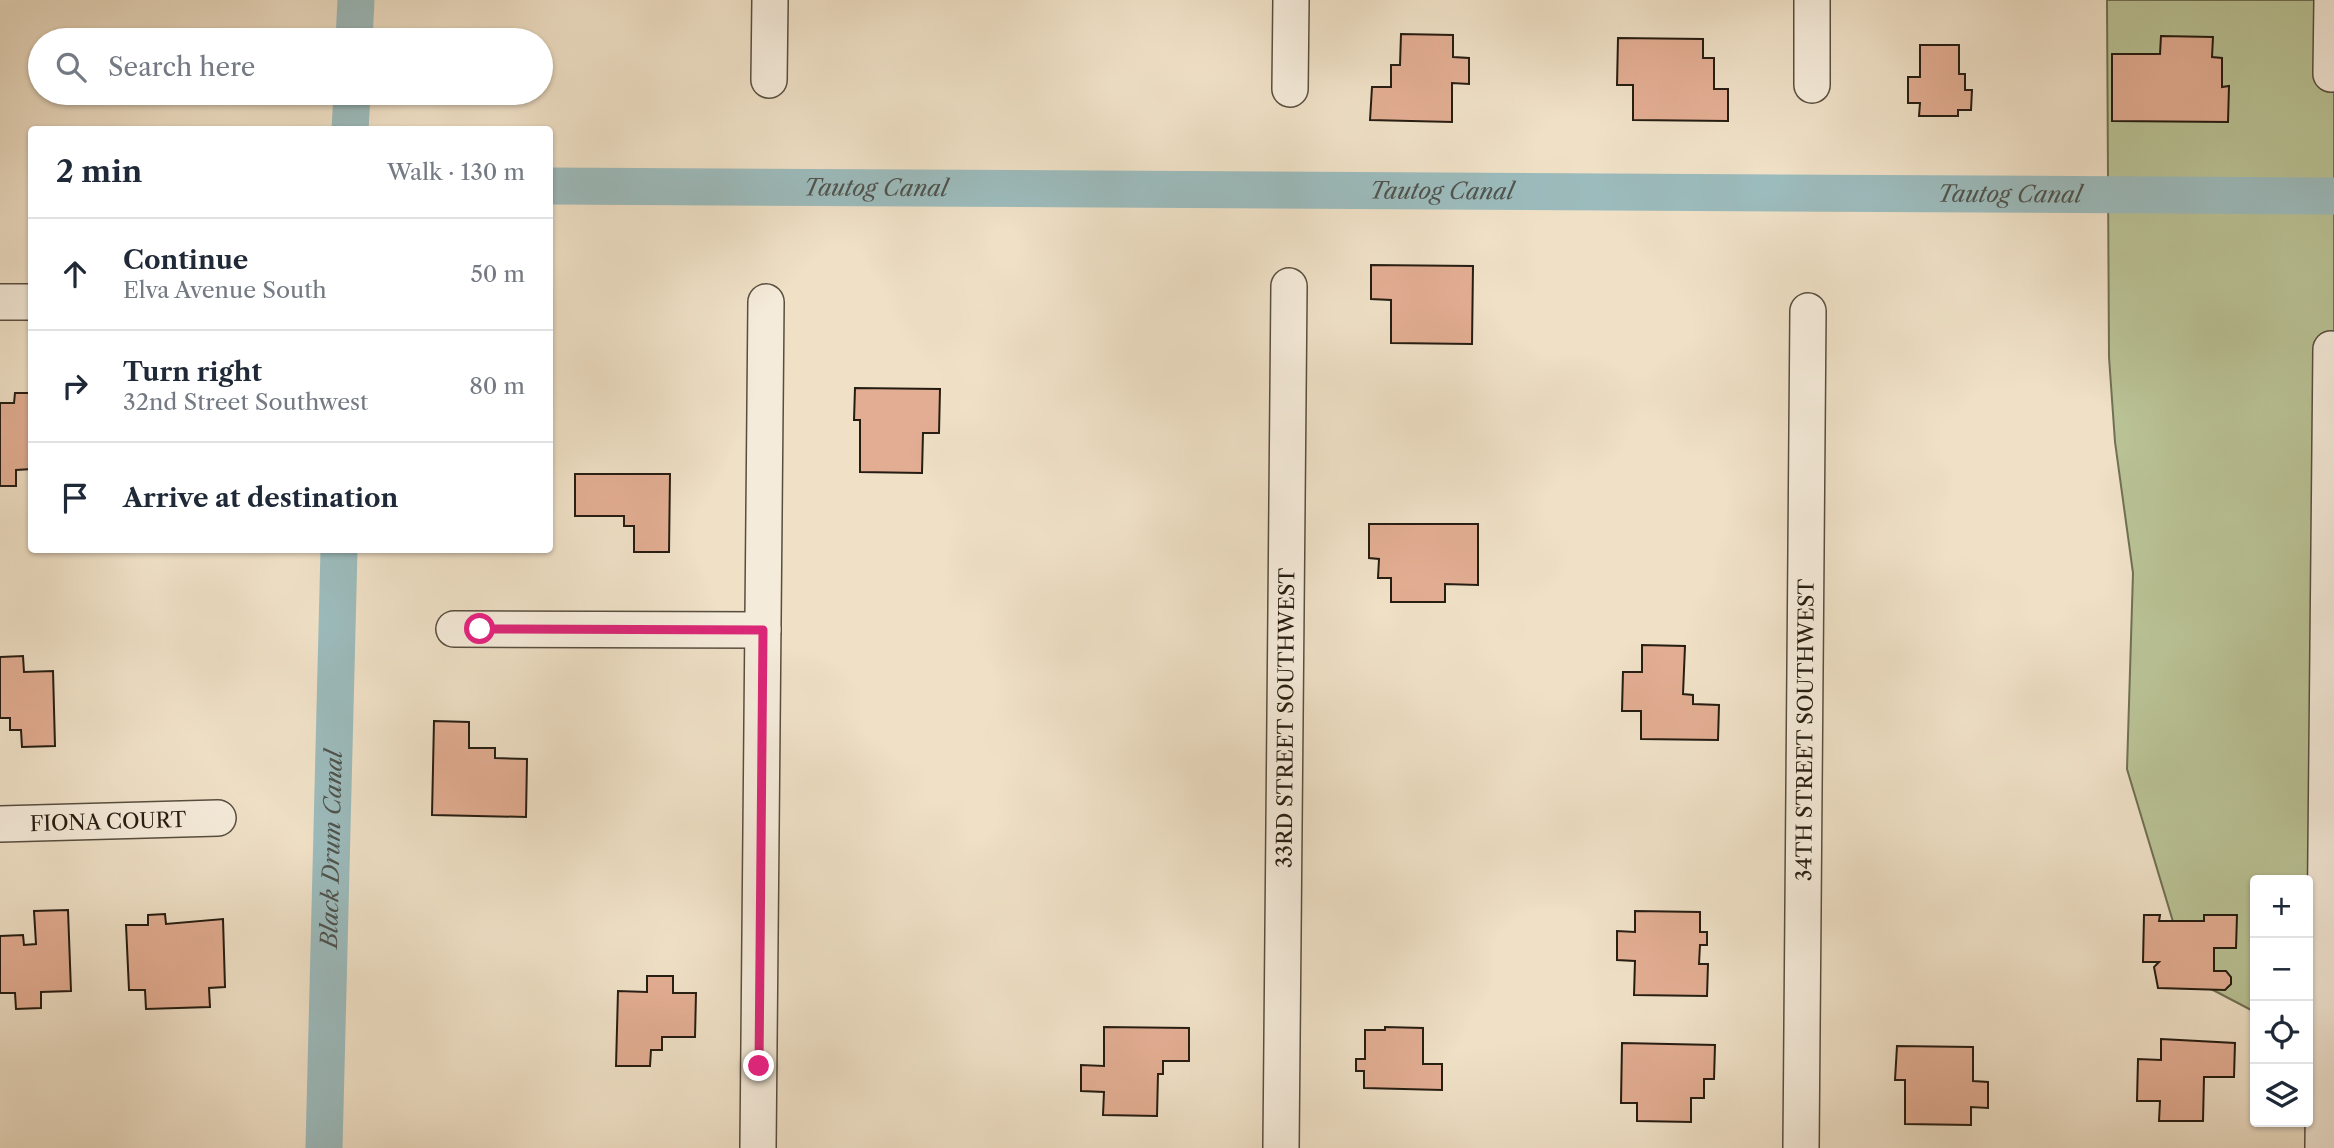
<!DOCTYPE html>
<meta charset="utf-8">
<style>
:root{--surface:#fff;--page:#f6f6f7;--text:#1f2937;--muted:#747a83;--line:#e0e1e3}
body{margin:0;font-family:"Libre Caslon Text",serif;background:var(--page);color:var(--text)}
.controls{position:absolute;right:21px;bottom:21px;display:grid;overflow:hidden;border-radius:7px;box-shadow:0 2px 5px #0004}
.controls button{width:63px;height:63px;display:grid;place-items:center;padding:0;border:0;border-bottom:2px solid var(--line);background:var(--surface);color:var(--text);font:35px sans-serif}
.stop{position:absolute;width:21px;height:21px;margin:-16px;border:5px solid #db2777;border-radius:50%;background:#fff}
.stop.end{background:#db2777;border-color:#fff;box-shadow:0 2px 7px #0008}
.list{margin:0;padding:0;list-style:none}
h2{display:flex;justify-content:space-between;align-items:center;height:91px;margin:0;padding:0 28px;font-size:30px}
h2 small{font-size:23px;font-weight:400;color:var(--muted)}
.list li{display:grid;grid-template-columns:46px 1fr auto;gap:21px;align-items:center;box-sizing:border-box;height:112px;padding:0 28px;border-top:2px solid var(--line)}
.list b{display:block;font-size:26px;white-space:nowrap}
.list p{margin:0;font-size:23px;white-space:nowrap;color:var(--muted)}
.list em{font-size:23px;font-style:normal;color:var(--muted)}
.icon{flex:none;width:38px;height:38px;fill:none;stroke:currentColor;stroke-width:2;stroke-linecap:round;stroke-linejoin:round}
.map{position:relative;flex:none;width:2334px;height:1148px;overflow:hidden}
.search{position:absolute;background:var(--surface);box-shadow:0 2px 5px #0004;left:28px;top:28px;width:525px;height:77px;display:flex;align-items:center;gap:18px;box-sizing:border-box;padding:0 24px;border-radius:38px;color:var(--muted);font-size:26px}
.panel{position:absolute;background:var(--surface);box-shadow:0 2px 5px #0004;left:28px;top:126px;width:525px;height:427px;border-radius:7px}
.map>svg:first-child{display:block}
.green{fill:#b9c295;stroke:#707054;stroke-width:2}
.lines{fill:none;stroke-linecap:round;stroke-linejoin:round}
.canal{stroke:#9cbbbc;stroke-width:37}
.building{fill:#e2ad92;stroke:#261d12;stroke-width:2}
.minor-casing{stroke:#584e3f;stroke-width:38}
.minor{stroke:#f5ebda;stroke-width:35}
.route{stroke:#db2777;stroke-width:9}
.labels{text-anchor:middle;dominant-baseline:central;stroke-width:6;stroke-linejoin:round;paint-order:stroke}
.street-label{font-size:21px;fill:#261d12;stroke:#f5ebda}
.water-label{font-size:23px;font-style:italic;fill:#4f544e;stroke:#f5ebda}
</style>
<div class="map">
<svg width="2334" height="1148" viewBox="0 0 2334 1148">
<rect width="100%" height="100%" fill="#efe0c6"/>
<filter id="stains"><feTurbulence type="fractalNoise" baseFrequency=".00286" numOctaves="4"/><feColorMatrix values="0 0 0 0 .2 0 0 0 0 .09 0 0 0 0 .02 0 0 0 .5 -.17"/></filter>
<radialGradient id="worn" r=".72"><stop offset=".6" stop-color="#630" stop-opacity="0"/><stop offset="1" stop-color="#630" stop-opacity=".3"/></radialGradient>
<!-- green -->
<path class="green" d="M2107,0H2334V1036L2308,1031V880H2255V1012L2190,978L2127,769L2133,573L2115,442L2109,357Z"/>
<g class="lines">
<!-- canal -->
<g class="canal">
<path d="M354,40L356,0"/>
<path d="M350,130L352,93"/>
<path id="s1" d="M550,186L2334,196"/>
<path id="s2" d="M324,1148L339,550"/>
</g>
</g>
<!-- building -->
<path class="building" d="M1401,34L1453,35V57L1469,58V84L1452,83V122L1370,120L1372,87H1391V65H1400Z
M2161,36L2213,37L2212,57L2222,58V87L2229,86L2228,122L2112,121V54H2160Z
M1618,38L1703,39V58H1714V89H1728V121L1633,120V85H1617Z
M1920,45H1959V74H1965V90H1972L1971,110H1958V116H1919L1920,103H1908V77H1920Z
M1371,265L1473,266L1472,344L1391,343V300L1371,299Z
M855,388L940,389L939,433H923L922,473L860,472V420H854Z
M15,393H32V469L16,470V486H0V403H14Z
M575,474H670L669,552H634V526H624V516H575Z
M1369,524H1478V585L1445,584V602H1391V578H1378L1379,559L1369,558Z
M1642,645L1685,646L1683,694L1693,695V704L1719,705L1718,740L1641,739V711H1622L1623,672H1642Z
M23,656L24,672L53,671L55,746L22,747L21,730H10V718H0V657Z
M434,721L469,722V748H495V758L527,759L526,817L432,815Z
M68,910L71,991L41,992V1008L16,1009L15,993H0V936L23,935L24,945L36,944L34,911Z
M1635,911L1700,912V932H1707V945H1700L1699,964H1708L1707,996L1634,995L1635,961L1617,960V931L1635,932Z
M165,914L166,924L223,919L225,987L209,988L210,1007L146,1009L145,990H129L126,925H148V915Z
M2144,915H2160L2159,921H2204V915H2237L2236,948H2214V971H2226L2231,977V984L2225,990L2158,988L2154,967L2159,962H2143Z
M647,976H673V993H696L695,1037H662V1050H651L650,1066H616L618,991L647,992Z
M1104,1027L1189,1028V1061H1163V1074H1158L1157,1116L1103,1115L1104,1092L1081,1091V1065L1104,1066Z
M1385,1027L1423,1028V1064H1442V1090L1364,1088V1071H1356V1059H1365V1030H1385Z
M2161,1039L2235,1043L2234,1077H2204L2203,1121H2159L2160,1101H2137L2138,1059L2161,1060Z
M1622,1043L1715,1045L1714,1079H1704V1098H1691V1122L1637,1121V1103H1621Z
M1897,1046L1973,1047V1081L1988,1082V1108L1971,1107V1125L1905,1124V1080H1895Z"/>
<g class="lines">
<!-- minor casing -->
<g class="minor-casing">
<g id="minor">
<path d="M2331,74L2332,0"/>
<path d="M769,80L770,0"/>
<path d="M1812,85V0"/>
<path d="M1290,89L1291,0"/>
<path d="M0,302H32"/>
<path d="M454,629L763,630"/>
<path id="s3" d="M0,824L218,818"/>
<path d="M758,1148L766,302"/>
<path id="s4" d="M1281,1148L1289,286"/>
<path id="s5" d="M1801,1148L1808,311"/>
<path d="M2323,1148L2331,349"/>
</g>
</g>
<!-- minor -->
<use href="#minor" class="minor"/>
</g>
<g class="lines">
<!-- route -->
<path class="route" d="M480,629L763,630L759,1066"/>
</g>
<g class="labels">
<!-- street labels -->
<g class="street-label">
<text stroke="none"><textPath href="#s4" startOffset="430">33RD STREET SOUTHWEST</textPath></text>
<text stroke="none"><textPath href="#s5" startOffset="418">34TH STREET SOUTHWEST</textPath></text>
<text stroke="none"><textPath href="#s3" startOffset="108">FIONA COURT</textPath></text>
</g>
<!-- water labels -->
<g class="water-label">
<text stroke="none"><textPath href="#s1" startOffset="326">Tautog Canal</textPath></text>
<text stroke="none"><textPath href="#s1" startOffset="892">Tautog Canal</textPath></text>
<text stroke="none"><textPath href="#s1" startOffset="1460">Tautog Canal</textPath></text>
<text stroke="none"><textPath href="#s2" startOffset="299">Black Drum Canal</textPath></text>
</g>
</g>
<rect width="100%" height="100%" filter="url(#stains)"/>
<rect width="100%" height="100%" fill="url(#worn)"/>
</svg>
<div class="controls">
<button>+</button>
<button>−</button>
<button><svg class="icon" aria-label="locate" viewBox="0 0 24 24"><circle cx="12" cy="12" r="6"/><path d="M12 2v4M12 18v4M2 12h4M18 12h4"/></svg></button>
<button><svg class="icon" aria-label="layers" viewBox="0 0 24 24"><path d="M12 4l9 5-9 5-9-5zM3 14l9 5 9-5"/></svg></button>
</div>
<div class="stop" style="left:480px;top:629px"></div>
<div class="stop end" style="left:759px;top:1066px"></div>
<div class="search"><svg class="icon" aria-label="search" viewBox="0 0 24 24"><circle cx="10" cy="10" r="6"/><path d="M15 15l6 6"/></svg>Search here</div>
<section class="panel">
<h2>2 min<small>Walk · 130 m</small></h2>
<ul class="list">
<li><svg class="icon" aria-label="ahead" viewBox="0 0 24 24"><path d="M12 20V5M6 11l6-6 6 6"/></svg><div><b>Continue</b><p>Elva Avenue South</p></div><em>50 m</em></li>
<li><svg class="icon" aria-label="right" viewBox="0 0 24 24"><path d="M7 20v-9h11M14 6l5 5-5 5"/></svg><div><b>Turn right</b><p>32nd Street Southwest</p></div><em>80 m</em></li>
<li><svg class="icon" aria-label="arrive" viewBox="0 0 24 24"><path d="M6 21V4h12l-3 4 3 4H6"/></svg><div><b>Arrive at destination</b></div></li>
</ul>
</section>
</div>
